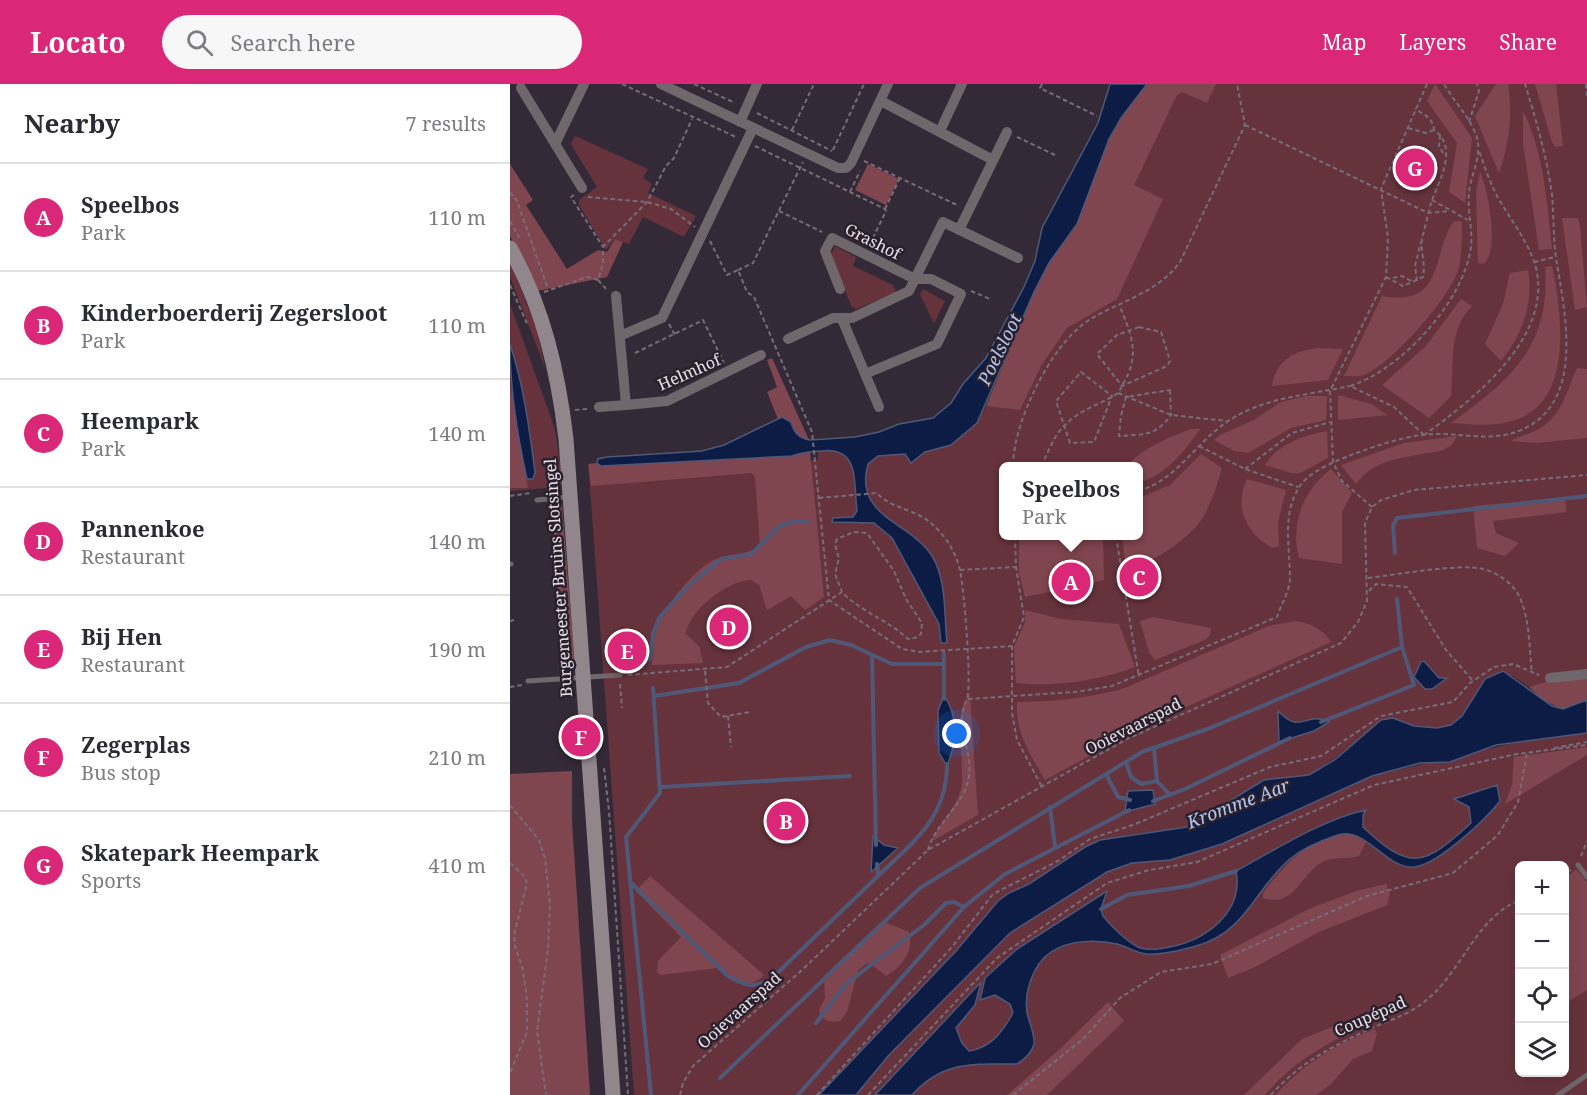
<!DOCTYPE html>
<meta charset="utf-8">
<style>
:root{--surface:#fff;--page:#f7f7f7;--text:#2b2b33;--muted:#7c7c81;--line:#e1e1e2;--accent:#db2777}
body{margin:0;font-family:"Noto Serif",serif;background:var(--page);color:var(--text)}
.controls{position:absolute;right:18px;bottom:18px;display:grid;overflow:hidden;border-radius:9px;box-shadow:0 6px 24px #0002}
.controls button{width:54px;height:54px;display:grid;place-items:center;padding:0;border:0;border-bottom:2px solid var(--line);background:var(--surface);color:var(--text);font:30px sans-serif}
.you{position:absolute;left:447px;top:650px;width:21px;height:21px;margin:-15px;border:4px solid #fff;border-radius:50%;background:#1a73e8;box-shadow:0 0 0 9px #1a73e833}
.badge{display:grid;place-items:center;width:39px;height:39px;border-radius:50%;background:var(--accent);color:#fff;font-size:20px;font-weight:700}
.pin{position:absolute;translate:-50% -50%;border:3px solid #fff;box-shadow:0 2px 6px #0006}
.popup{position:absolute;left:489px;top:378px;width:144px;height:78px;box-sizing:border-box;display:grid;place-content:center;border-radius:9px;background:var(--surface);filter:drop-shadow(0 2px 4px #0005);font-size:20px;white-space:nowrap;color:var(--muted)}
.popup b{font-size:22px;color:var(--text)}
.popup::after{content:'';position:absolute;left:50%;top:100%;margin-left:-12px;border:12px solid transparent;border-top-color:var(--surface)}
.list{margin:0;padding:0;list-style:none}
h2{display:flex;justify-content:space-between;align-items:center;height:78px;margin:0;padding:0 24px;font-size:26px}
h2 small{font-size:20px;font-weight:400;color:var(--muted)}
.list li{display:grid;grid-template-columns:39px 1fr auto;gap:18px;align-items:center;box-sizing:border-box;height:108px;padding:0 24px;border-top:2px solid var(--line)}
.list b{display:block;font-size:22px;white-space:nowrap}
.list p{margin:0;font-size:20px;white-space:nowrap;color:var(--muted)}
.list em{font-size:20px;font-style:normal;color:var(--muted)}
.icon{flex:none;width:33px;height:33px;fill:none;stroke:currentColor;stroke-width:2;stroke-linecap:round;stroke-linejoin:round}
.map{position:relative;flex:none;width:1077px;height:1011px;overflow:hidden}
header{display:flex;align-items:center;gap:36px;box-sizing:border-box;height:84px;padding:0 30px;background:var(--accent);color:#fff}
header strong{font-size:28px}
nav{display:flex;gap:33px;margin-inline-start:auto;font-size:21px}
.search{width:420px;height:54px;background:var(--page);display:flex;align-items:center;gap:15px;box-sizing:border-box;padding:0 21px;border-radius:33px;color:var(--muted);font-size:22px}
main{display:flex}
aside{flex:1;background:var(--surface)}
.map>svg:first-child{display:block}
.green{fill:#66333d;fill-rule:evenodd}
.forest{fill:#804650}
.water{fill:#0d1c45;stroke:#4f5877;stroke-width:1.5}
.lines{fill:none;stroke-linecap:round;stroke-linejoin:round}
.stream{stroke:#4f5877;stroke-width:4}
.path{stroke:#766d78;stroke-width:2;stroke-dasharray:4.5 3;stroke-linecap:butt}
.lane{stroke:#6f676b;stroke-width:5}
.street{stroke:#6f676b;stroke-width:10}
.secondary{stroke:#92868d;stroke-width:15}
.labels{text-anchor:middle;dominant-baseline:central;stroke-width:5;stroke-linejoin:round;paint-order:stroke}
.street-label{font-size:16px;fill:#eae3ec;stroke:#2a212d}
.water-label{font-size:18px;font-style:italic;fill:#b2c6f2;stroke:#2a212d}
</style>
<header>
<strong>Locato</strong>
<div class="search"><svg class="icon" aria-label="search" viewBox="0 0 24 24"><circle cx="10" cy="10" r="6"/><path d="M15 15l6 6"/></svg>Search here</div>
<nav><a>Map</a><a>Layers</a><a>Share</a></nav>
</header>
<main>
<aside>
<h2>Nearby<small>7 results</small></h2>
<ul class="list">
<li><span class="badge">A</span><div><b>Speelbos</b><p>Park</p></div><em>110 m</em></li>
<li><span class="badge">B</span><div><b>Kinderboerderij Zegersloot</b><p>Park</p></div><em>110 m</em></li>
<li><span class="badge">C</span><div><b>Heempark</b><p>Park</p></div><em>140 m</em></li>
<li><span class="badge">D</span><div><b>Pannenkoe</b><p>Restaurant</p></div><em>140 m</em></li>
<li><span class="badge">E</span><div><b>Bij Hen</b><p>Restaurant</p></div><em>190 m</em></li>
<li><span class="badge">F</span><div><b>Zegerplas</b><p>Bus stop</p></div><em>210 m</em></li>
<li><span class="badge">G</span><div><b>Skatepark Heempark</b><p>Sports</p></div><em>410 m</em></li>
</ul>
</aside>
<div class="map">
<svg width="1077" height="1011" viewBox="0 0 1077 1011">
<rect width="100%" height="100%" fill="#342a37"/>
<!-- green -->
<path class="green" d="M637,0H1077V616L1024,601L1019,603L1003,592L975,595L952,632L941,641L927,644L902,641L832,669L799,691L726,712L691,737L677,743L617,751L559,774L537,789L489,816L446,867L311,1011H124L79,390L308,376V367L324,365L336,371C391,369 447,379 476,322H480ZM494,382H628V452H494Z
M65,52L138,85L133,94L142,100L138,109L186,132L174,153L133,133L119,160L105,155L96,166L69,121V116L87,103L61,60Z
M325,162L346,173L343,182L383,201L386,209L346,225L342,223L320,173Z
M0,177L27,245L35,284L0,193Z
M413,205L435,217L424,240L410,210Z
M0,220L45,345L53,399L37,404L0,407Z
M1077,642V1011H346L379,971L500,849L597,788L622,777L755,739L862,692ZM1010,782H1054V988H1010Z"/>
<!-- forest -->
<path class="forest" d="M637,0H706L697,19L672,8L667,11L624,101L653,115L607,215L557,244L531,282L510,326L476,322L524,208L539,179L567,140L599,55L611,34Z
M925,0L962,54L955,119L939,108L947,59L917,17Z
M986,0H998C1003,30 999,61 989,89L965,32Z
M1025,0H1046L1053,62L1045,63L1042,58Z
M1013,27C1034,69 1037,118 1042,165L1029,166L1013,59Z
M0,80L23,116L16,121L57,185L88,166L97,168L105,155L113,158L97,193L27,207L0,152Z
M358,80L389,95L376,121L345,106Z
M970,88C978,106 990,165 974,180L968,179L966,108Z
M1052,134H1068L1070,143L1077,223L1065,226Z
M949,137L952,138C952,152 952,169 949,183C942,212 883,278 856,290C850,293 841,292 834,292L872,212C935,223 921,172 943,138Z
M1042,182C1051,224 1062,304 1018,330C995,344 967,341 941,339C1000,296 1041,263 1035,183Z
M1018,186C1024,219 1012,251 991,277L975,260L993,220L1000,189Z
M951,215L962,222C938,245 944,282 941,312L919,334L872,301L916,262Z
M808,264L833,265L818,296L762,302C767,276 783,267 808,264Z
M262,274L299,356L291,355L272,333L268,335L257,308L267,303L257,276Z
M1067,284L1077,285V354L1026,359L1001,357C1011,351 1022,350 1032,343C1053,329 1057,306 1067,284Z
M0,301L18,404H0Z
M828,311L861,320L878,331L828,336Z
M796,312H817L816,336L781,344L738,369L724,367L704,356L710,351L744,336L771,318Z
M681,345H690C674,368 657,390 629,399L628,382H616C634,364 658,353 681,345Z
M817,347L818,374C782,392 796,394 755,381C768,360 794,351 817,347Z
M947,352L942,361L933,366C902,374 867,371 846,400L831,381L894,359Z
M292,368H300L314,513L295,526L281,512L257,526L249,501L241,496C218,496 178,527 176,550L189,562L193,579L142,581C143,567 143,553 148,540C156,521 186,483 206,475C221,469 235,472 250,462L245,393L242,389L81,402L78,380L87,379L91,382L282,372Z
M691,370L712,384C708,398 703,414 696,428C682,455 643,477 616,489L612,452H628L629,414L660,401Z
M821,385L842,409L832,428V480L789,474C780,440 793,406 821,385Z
M737,395L776,406L768,438L769,462L762,464C737,449 723,424 737,395Z
M1055,414L1056,428L983,437L986,449L1009,459L995,472L967,464L963,422Z
M48,419L52,420L65,584L53,585L42,422Z
M509,452H593L594,496L515,513L509,488Z
M515,526L550,535L609,540L625,583C588,597 545,603 506,599L504,563L515,539Z
M643,533L701,544L700,551L695,556L645,576L639,568L630,537Z
M786,537C802,540 811,544 821,558L638,640L535,696C520,670 505,648 507,618C544,618 579,614 615,604L759,542Z
M1077,593V616L1052,625L1033,616L1019,603C1037,596 1057,596 1077,593Z
M460,611L468,731L422,757C430,736 451,721 452,698C454,677 442,625 460,611Z
M1077,663V671L995,720L1002,701L1004,673Z
M62,687V737L80,1011H0V690Z
M841,749L856,758L849,772C837,776 823,772 812,778C790,791 785,824 753,814V809C778,777 798,754 841,749Z
M1066,785L1077,798V906L1055,920V795Z
M140,792L254,891C238,908 222,896 207,884L151,891L147,889L148,877L171,853L126,807Z
M876,800L880,810L877,821L809,848L743,884L718,894L710,871L799,825L846,807Z
M372,837L399,848C404,867 393,882 376,892L360,879L356,880L348,886L337,928L330,937C320,939 311,937 309,926L315,914L314,892Z
M598,918L614,937L537,1011H497L550,965Z
M827,941L835,942L841,948C808,964 779,982 755,1011H734L792,955Z
M865,945L867,950L862,967L843,975L821,1000L806,1011H765C797,978 822,962 865,945Z"/>
<!-- water -->
<path class="water" d="M600,0H637L611,34L599,55L567,140L539,179L524,208L467,339L441,361L415,368L401,379L395,370L368,372L358,380C343,433 401,438 422,472C437,496 434,532 437,559H431L429,540L382,454L364,439L322,438L323,434L343,433L347,427C343,398 351,362 310,367C300,368 292,368 282,372L91,382L87,379L88,375L97,373L192,367L214,361L272,333L281,338C284,349 289,354 300,356L345,353L369,348L389,340L423,334L441,319L453,300L476,274L514,203L525,177L532,144L588,39Z
M0,260C14,302 19,344 25,388L23,395H17C7,350 0,306 0,260Z
M914,577L929,594H937L922,605H915L904,593L911,578Z
M993,587L1042,622L1053,625L1077,616V649L986,661L940,678L910,679L862,692L712,760L660,776L622,779L597,788L500,849L379,971L346,1011H309L446,867L488,817L499,809L519,800L575,763L590,756L677,743L754,696L799,691L826,675L871,636L883,634L904,642L927,644L941,641L952,632L975,595Z
M434,611C449,634 447,657 437,682L429,669L428,627Z
M768,627C792,652 795,626 819,638L804,647L769,658Z
M987,701L990,717C976,735 923,786 900,783C871,780 854,740 825,752C810,757 793,764 780,775C745,804 736,849 686,862C672,866 652,871 637,870C626,869 618,863 607,860C587,855 559,856 541,868C523,880 514,908 517,929C519,938 525,950 524,960C522,969 515,975 507,980C465,980 433,976 402,1011H365L471,898L465,921L446,944L452,959L459,967C481,964 493,947 503,929L500,920L485,911L470,916L475,894L507,865L597,807L591,825L593,832C601,842 616,857 628,863C637,867 651,865 660,863C696,856 734,828 726,787C765,766 813,735 856,726L853,731V743C901,789 915,781 961,739L959,723L944,715Z
M643,706L645,720L615,728L618,707Z
M363,752L374,761L388,764L361,788Z"/>
<g class="lines">
<!-- stream -->
<path class="stream" d="M885,469L883,442L887,434L1077,412
M362,573L366,761
M140,575L143,550L149,534L177,503L211,475L241,470L270,442L284,437L297,438
M144,612L229,599L296,563L320,556L341,561L382,580H433
M434,615V569
M811,638L904,601L892,563
M644,664L647,697L660,711
M616,678L621,693L631,700L647,697
M596,690L608,713L620,716
M151,703L340,692
M643,717L675,705L780,654
M540,723L545,763
M367,780L368,792C404,757 437,734 437,680
M122,800L218,892C235,902 244,904 260,896L368,792
M591,825L617,811L679,802L726,787
M306,939L337,899L414,841L436,819L444,818L454,823
M210,994L410,804L632,668L700,644L892,563L887,515
M141,1011L116,753L150,709L143,604
M288,1011L454,823L495,790L619,726"/>
<!-- path -->
<path class="path" d="M112,0L226,53
M184,0L225,19
M532,0L530,4L587,32
M1076,0L1077,14
M247,29L322,67
M959,38L969,7L967,0
M735,41L918,129L939,127
M898,44L916,49L924,46
M282,46L304,0
M930,51L929,63L934,70
M507,53L547,72
M245,62L375,125L376,127L360,160
M323,66L354,0
M354,77L449,122
M0,108L7,117L38,205
M340,108L350,87
M64,111L61,113L93,163
M78,113L137,118L161,125L185,143
M922,116L958,136
M375,125L390,94
M269,127L312,148
M0,137L10,155
M200,157L217,191L228,186L237,208L244,213L302,348L319,516L392,565L409,568L502,562
M1024,178L1045,173
M228,186L243,179L293,78
M876,193L893,202L913,193C916,180 910,167 912,155C915,144 918,130 921,119C929,96 949,64 924,46C923,34 915,31 905,25
M883,194L892,192L901,197
M88,196L98,207
M907,197L905,182L911,158
M0,201L18,242
M461,207L480,215
M34,208L77,193L88,196L93,180V163L137,118L156,82L164,74L182,35
M159,240L165,251
M629,243L651,248L660,277L657,282L612,302L587,270L607,251Z
M125,269L193,236L214,279
M571,288L602,312L584,358L560,359L546,317Z
M660,306L661,331C645,353 634,350 609,352L611,332L616,313Z
M608,309L661,331L717,337
M65,326L77,325
M914,351L884,323L840,302C891,286 954,217 961,163C963,145 957,126 959,108C961,91 972,71 967,54C961,34 944,18 934,0
M914,351C965,314 1048,250 1024,177C1015,153 998,132 986,110C979,96 974,81 969,67
M689,362L735,385L788,403
M503,382C503,339 540,263 576,238C606,218 650,209 671,176L735,41L727,0
M531,382C538,369 543,353 554,342C568,327 588,321 605,311C610,308 611,304 613,300C631,269 621,251 609,220
M735,385L782,349L820,338
M628,407C668,396 687,356 720,336C755,313 799,311 840,302
M0,412L21,409
M309,414L367,409C381,425 406,425 422,440C436,452 446,469 450,486C454,505 462,600 457,615
M862,423L832,397L823,378L820,307L876,193L878,154L871,105L917,0
M505,452L506,483L514,533L502,562V629L507,656L532,703
M606,452L629,593
M450,486L506,483
M858,494C885,491 949,479 973,485C986,488 1003,499 1009,512C1020,534 1019,564 1022,589
M859,507L866,500L897,503L936,566L963,597
M0,537L4,536
M195,587L198,619L211,633L240,628
M118,591L217,583L332,508C351,528 378,536 398,555L405,554L411,550L412,539L396,515L384,487L357,449L344,448L327,455L325,461L329,474L325,490L332,508
M110,600L112,624
M0,603L12,601
M218,632L221,663
M1044,664L1077,658
M94,684L99,727L118,1011
M0,721L29,756L35,774L40,821L38,865L27,947L36,1011
M418,766C425,740 451,724 458,697C466,668 442,646 457,615L565,608L602,602L767,533C771,521 780,506 780,494C780,464 772,432 788,405C797,388 824,378 841,371C871,360 902,349 934,350C958,351 982,356 1006,348C1077,323 1055,230 1046,174C1043,153 1044,132 1042,111C1037,73 1026,36 1015,0
M1071,772L1077,757
M0,779L14,792L17,799L4,851L5,862L13,886L17,916V948L0,989
M1054,792L1061,786
M170,1011L173,999L183,982L292,886L418,766L617,655L831,559L848,538L857,517L855,439L862,423L871,416L904,406L1077,391
M307,1011L442,863L483,810L548,777L580,755L623,741L760,683L811,672L871,632L943,618L960,599L984,583L1003,580L1029,591
M358,1011L487,874L597,799L639,786L687,778L864,701L1007,670L1077,661
M503,1011L573,955L610,914L651,888L702,880L857,812L943,789L988,751L1008,718L1017,669
M761,1011C790,978 825,961 864,943C884,935 904,928 920,913C953,884 967,833 1010,816"/>
<!-- lane -->
<path class="lane" d="M27,416L58,413
M0,480H1
M18,597L110,591
M1068,781L1077,793
M1048,1011L1077,991"/>
<!-- street -->
<path class="street" d="M151,0L328,84H336L341,79L378,0
M11,4L72,104
M371,17L483,76
M230,38L247,0
M430,47L452,0
M45,60L74,0
M449,146L497,48
M330,205L315,167L322,154L405,195H421L451,210L427,260L355,290
M106,212L116,321L157,317L251,271
M332,235L369,323
M112,251L152,234L243,44
M278,255L323,234H342L399,207L433,138L508,174
M89,323L116,321
M1040,594L1077,590"/>
<!-- secondary -->
<path class="secondary" d="M0,164C33,223 48,287 56,355L103,1011"/>
</g>
<g class="labels">
<!-- street labels -->
<g class="street-label">
<text transform="translate(363 157) rotate(27)">Grashof</text>
<text transform="translate(179 288) rotate(-24)">Helmhof</text>
<text transform="translate(48 494) rotate(-94)">Burgemeester Bruins Slotsingel</text>
<text transform="translate(623 642) rotate(-27)">Ooievaarspad</text>
<text transform="translate(229 926) rotate(-42)">Ooievaarspad</text>
<text transform="translate(860 932) rotate(-24)">Coupépad</text>
</g>
<!-- water labels -->
<g class="water-label">
<text transform="translate(489 265) rotate(-64)">Poelsloot</text>
<text transform="translate(728 719) rotate(-21)">Kromme Aar</text>
</g>
</g>
</svg>
<div class="controls">
<button>+</button>
<button>−</button>
<button><svg class="icon" aria-label="locate" viewBox="0 0 24 24"><circle cx="12" cy="12" r="6"/><path d="M12 2v4M12 18v4M2 12h4M18 12h4"/></svg></button>
<button><svg class="icon" aria-label="layers" viewBox="0 0 24 24"><path d="M12 4l9 5-9 5-9-5zM3 14l9 5 9-5"/></svg></button>
</div>
<div class="you"></div>
<div class="pin badge" style="left:561px;top:498px">A</div>
<div class="popup"><b>Speelbos</b>Park</div>
<div class="pin badge" style="left:276px;top:737px">B</div>
<div class="pin badge" style="left:629px;top:493px">C</div>
<div class="pin badge" style="left:219px;top:543px">D</div>
<div class="pin badge" style="left:117px;top:567px">E</div>
<div class="pin badge" style="left:71px;top:653px">F</div>
<div class="pin badge" style="left:905px;top:84px">G</div>
</div>
</main>
